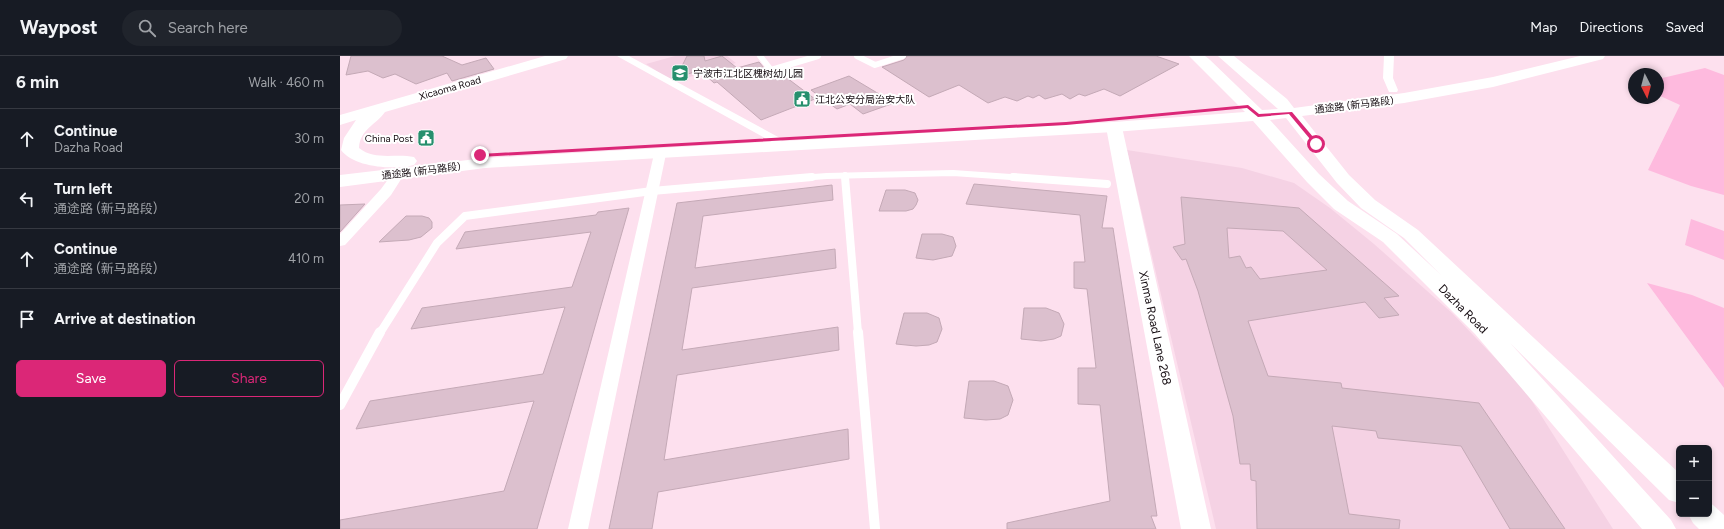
<!DOCTYPE html>
<meta charset="utf-8">
<style>
:root{--surface:#171b24;--page:#20242c;--text:#f1f3f6;--muted:#9ea1a6;--line:#363941;--accent:#db2777}
body{margin:0;font-family:Figtree,"Noto Sans SC",sans-serif;background:var(--page);color:var(--text)}
.controls{position:absolute;right:12px;bottom:12px;display:grid;overflow:hidden;border-radius:6px;box-shadow:0 2px 6px #0003}
.controls button{width:36px;height:36px;display:grid;place-items:center;padding:0;border:0;border-bottom:1px solid var(--line);background:var(--surface);color:var(--text);font:20px sans-serif}
.compass{position:absolute;left:1288px;top:12px;width:36px;height:36px;border-radius:50%;background:var(--surface);box-shadow:0 2px 6px #0003;rotate:174deg}
.stop{position:absolute;width:12px;height:12px;margin:-9px;border:3px solid #db2777;border-radius:50%;background:#fff}
.stop.end{background:#db2777;border-color:#fff;box-shadow:0 1px 4px #0008}
.list{margin:0;padding:0;list-style:none}
h2{display:flex;justify-content:space-between;align-items:center;height:52px;margin:0;padding:0 16px;font-size:17px}
h2 small{font-size:13px;font-weight:400;color:var(--muted)}
.list li{display:grid;grid-template-columns:26px 1fr auto;gap:12px;align-items:center;box-sizing:border-box;height:60px;padding:0 16px;border-top:1px solid var(--line)}
.list b{display:block;font-size:15px;white-space:nowrap}
.list p{margin:0;font-size:13px;white-space:nowrap;color:var(--muted)}
.list em{font-size:13px;font-style:normal;color:var(--muted)}
.actions{display:flex;gap:8px;padding:12px 16px}
.actions a{flex:1;padding:9px 0;border:1px solid var(--accent);border-radius:6px;text-align:center;font-size:14px;color:var(--accent)}
.actions .main{background:var(--accent);color:#fff}
.icon{flex:none;width:22px;height:22px;fill:none;stroke:currentColor;stroke-width:2;stroke-linecap:round;stroke-linejoin:round}
.map{position:relative;flex:none;width:1384px;height:473px;overflow:hidden}
header{display:flex;align-items:center;gap:24px;box-sizing:border-box;height:56px;padding:0 20px;background:var(--surface);border-bottom:1px solid var(--line)}
header strong{font-size:19px}
nav{display:flex;gap:22px;margin-inline-start:auto;font-size:14px}
.search{width:280px;height:36px;background:var(--page);display:flex;align-items:center;gap:10px;box-sizing:border-box;padding:0 14px;border-radius:22px;color:var(--muted);font-size:15px}
main{display:flex}
aside{flex:1;background:var(--surface)}
.map>svg:first-child{display:block}
.built{fill:#f5d2e4}
.green{fill:#febade}
.building{fill:#dcc0ce;stroke:#c4a9b6;fill-rule:evenodd}
.lines{fill:none;stroke-linecap:round;stroke-linejoin:round}
.lane-far2{stroke:#fff;stroke-width:6}
.lane-far1{stroke:#fff;stroke-width:8}
.lane{stroke:#fff;stroke-width:10}
.street{fill:#fff;fill-rule:evenodd}
.secondary{fill:#fff;fill-rule:evenodd}
.primary{fill:#fff;fill-rule:evenodd}
.route{fill:#db2777}
.labels{text-anchor:middle;dominant-baseline:central;stroke-width:4;stroke-linejoin:round;paint-order:stroke}
.far-poi-label{font-size:10px;fill:#140b10;stroke:#fff;text-anchor:start}
.far-street-label{font-size:10px;fill:#140b10;stroke:#fff}
.street-label{font-size:12px;fill:#140b10;stroke:#fff}
</style>
<header>
<strong>Waypost</strong>
<div class="search"><svg class="icon" aria-label="search" viewBox="0 0 24 24"><circle cx="10" cy="10" r="6"/><path d="M15 15l6 6"/></svg>Search here</div>
<nav><a>Map</a><a>Directions</a><a>Saved</a></nav>
</header>
<main>
<aside>
<h2>6 min<small>Walk · 460 m</small></h2>
<ul class="list">
<li><svg class="icon" aria-label="ahead" viewBox="0 0 24 24"><path d="M12 20V5M6 11l6-6 6 6"/></svg><div><b>Continue</b><p>Dazha Road</p></div><em>30 m</em></li>
<li><svg class="icon" aria-label="left" viewBox="0 0 24 24"><path d="M17 20v-9H6M10 6l-5 5 5 5"/></svg><div><b>Turn left</b><p>通途路 (新马路段)</p></div><em>20 m</em></li>
<li><svg class="icon" aria-label="ahead" viewBox="0 0 24 24"><path d="M12 20V5M6 11l6-6 6 6"/></svg><div><b>Continue</b><p>通途路 (新马路段)</p></div><em>410 m</em></li>
<li><svg class="icon" aria-label="arrive" viewBox="0 0 24 24"><path d="M6 21V4h12l-3 4 3 4H6"/></svg><div><b>Arrive at destination</b></div></li>
</ul>
<div class="actions"><a class="main">Save</a><a>Share</a></div>
</aside>
<div class="map">
<svg width="1384" height="473" viewBox="0 0 1384 473">
<rect width="100%" height="100%" fill="#fde0ee"/>
<!-- built -->
<path class="built" d="M335,0H387L396,7L333,26L306,8Z
M787,94L902,112L954,127L990,152L1034,188L1112,257L1183,331L1273,473H876Z"/>
<!-- green -->
<path class="green" d="M1365,12L1384,19V139L1351,130L1308,114L1340,49L1318,39V23Z
M1351,163L1384,175V204L1345,189Z
M1307,227L1352,239L1384,252V332Z"/>
<!-- building -->
<path class="building" d="M11,0H102L122,9L146,2L154,13L112,25L107,17L76,28L55,18L43,22L28,15L6,19Z
M347,0H364L365,5L382,0L397,12L419,6L429,18L439,16L475,43L421,64L377,26L374,27L360,14L336,22Z
M567,0H816L839,8L780,40L764,33L745,40L739,38L730,43L722,38L705,43L699,39L693,42L688,40L677,45L665,41L648,47L619,29L589,41L542,11L564,4Z
M509,20L554,47L523,58L510,48L497,53L471,34Z
M634,128L767,140L762,172H773L817,460H811L816,473H667V467L770,445L760,349L738,348V312H756L747,233L734,232V206H745L740,159L626,148Z
M492,129L493,144L363,160L355,212L495,193L496,212L352,232L342,294L498,271L499,294L337,319L324,404L508,373L509,403L318,436L312,473H269L337,147Z
M546,134H565L575,137L578,144L576,149L573,153L566,155H539Z
M841,141L959,152L1059,240L1044,242L1059,259L1039,262L1025,246L908,265L928,320L1001,327L1002,332L1139,347L1225,473H1170L1121,390L1038,382L1036,375L992,370L1009,458L1060,464L1059,473H917L916,425L911,424L910,408H900L893,360L858,235L846,203L842,204L833,191L845,188ZM887,172L943,175L987,214L920,223L911,211L906,212L900,200L889,202Z
M25,148L0,176V149Z
M289,152L197,473H0V464L164,435L194,345L16,373L30,345L203,318L225,251L71,273L82,252L232,231L251,176L116,193L125,176L256,159L258,156Z
M66,160H82L89,162L92,166V172L81,181L69,184L39,186Z
M582,178H602L613,181L616,190L612,200L593,204L576,202Z
M684,252H706L719,257L724,268L721,280L714,283L701,285L681,283Z
M564,257H587L599,262L602,273L597,286L589,289L576,290L556,288Z
M629,325H654L668,330L673,344L668,359L660,363L646,364L624,362Z"/>
<g class="lines">
<!-- lane-far2 -->
<path class="lane-far2" d="M420,0L431,14L478,0
M517,0L535,9L563,0
M505,119V122
M460,122L487,120L613,117L687,122"/>
<!-- lane-far1 -->
<path class="lane-far1" d="M505,121L518,277
M673,121L767,128
M40,277L97,187L125,160L312,135L472,121"/>
<!-- lane -->
<path class="lane" d="M518,276L535,473
M0,349L40,276"/>
<!-- street -->
<path class="street" d="M277,0H289L440,82L442,84L440,86H432Z
M1044,0H1054L1053,22L1058,34L1057,36H1049L1043,22Z
M320,94L324,95L326,98L248,473H228L314,98L316,95Z
M59,113L63,114L65,117L51,139L5,189L0,190V178L41,133L55,114Z"/>
<!-- secondary -->
<path class="secondary" d="M205,0H228L226,3L45,56C36,69 20,73 19,92C35,105 56,97 74,101L77,105L74,109C55,114 14,112 1,94L4,82L16,64L0,69V59Z
M774,66L780,67L782,71L871,473H841L766,71L768,67Z"/>
<!-- primary -->
<path class="primary" d="M849,0H865L869,3L922,54L938,53L878,0H894L947,43L954,52L1064,37L1153,21L1240,0H1265L1263,3L1153,31L1064,47L962,60L1009,119L1035,144L1078,174L1339,417V447L1329,444L1170,287L1331,464L1336,473H1302L1135,278L1043,186L994,153L967,126L913,65L774,76L145,112L0,131V119L145,102L774,66L905,56ZM946,62L997,127L1021,152L1064,182L1101,219L1057,178L1008,145L979,118L930,64Z
M1369,447L1373,449L1384,459V473H1359L1353,467L1348,458H1369Z"/>
</g>
<!-- route -->
<path class="route" d="M908,49L919,58L952,56L979,88L975,89L949,58L918,61L907,52L726,69L140,101L137,99L140,98L726,66Z"/>
<!-- icons -->
<defs>
<g id="school-square" transform="scale(0.9)"><rect x="-9" y="-9" width="18" height="18" rx="4" fill="#268f6d" stroke="#fff"/><path d="M0-5L7-2L0 1L-7-2ZM-4 1L0 2.5L4 1V4Q0 6-4 4Z" fill="#fff"/></g>
<g id="civic-square" transform="scale(0.9)"><rect x="-9" y="-9" width="18" height="18" rx="4" fill="#268f6d" stroke="#fff"/><path d="M-.6-6.5H3V-4.5H.6V-3L4-1V1h2V6H-6V1h2V-1L-.6-3ZM-1.2 2.5V6h2.4V2.5Z" fill="#fff"/></g>
</defs>
<g fill-rule="evenodd">
<use href="#school-square" x="340" y="17"/>
<use href="#civic-square" x="462" y="43"/>
<use href="#civic-square" x="86" y="82"/>
</g>
<g class="labels">
<!-- far-poi labels -->
<g class="far-poi-label">
<text x="353" y="17">宁波市江北区槐树幼儿园</text>
<text x="475" y="43">江北公安分局治安大队</text>
<text x="73" y="82" text-anchor="end">China Post</text>
</g>
<!-- far-street labels -->
<g class="far-street-label">
<text transform="translate(110 32) rotate(-16)">Xicaoma Road</text>
<text transform="translate(1014 49) rotate(-7)">通途路 (新马路段)</text>
<text transform="translate(81 115) rotate(-7)">通途路 (新马路段)</text>
</g>
<!-- street labels -->
<g class="street-label">
<text transform="translate(1123 253) rotate(45)">Dazha Road</text>
<text transform="translate(815 272) rotate(78)">Xinma Road Lane 268</text>
</g>
</g>
</svg>
<div class="controls">
<button>+</button>
<button>−</button>
</div>
<svg class="compass" viewBox="-18 -18 36 36"><path d="M0-13l5 13h-10z" fill="#e53935"/><path d="M0 13l5-13h-10z" fill="#9ea1a6"/></svg>
<div class="stop" style="left:976px;top:88px"></div>
<div class="stop end" style="left:140px;top:99px"></div>
</div>
</main>
